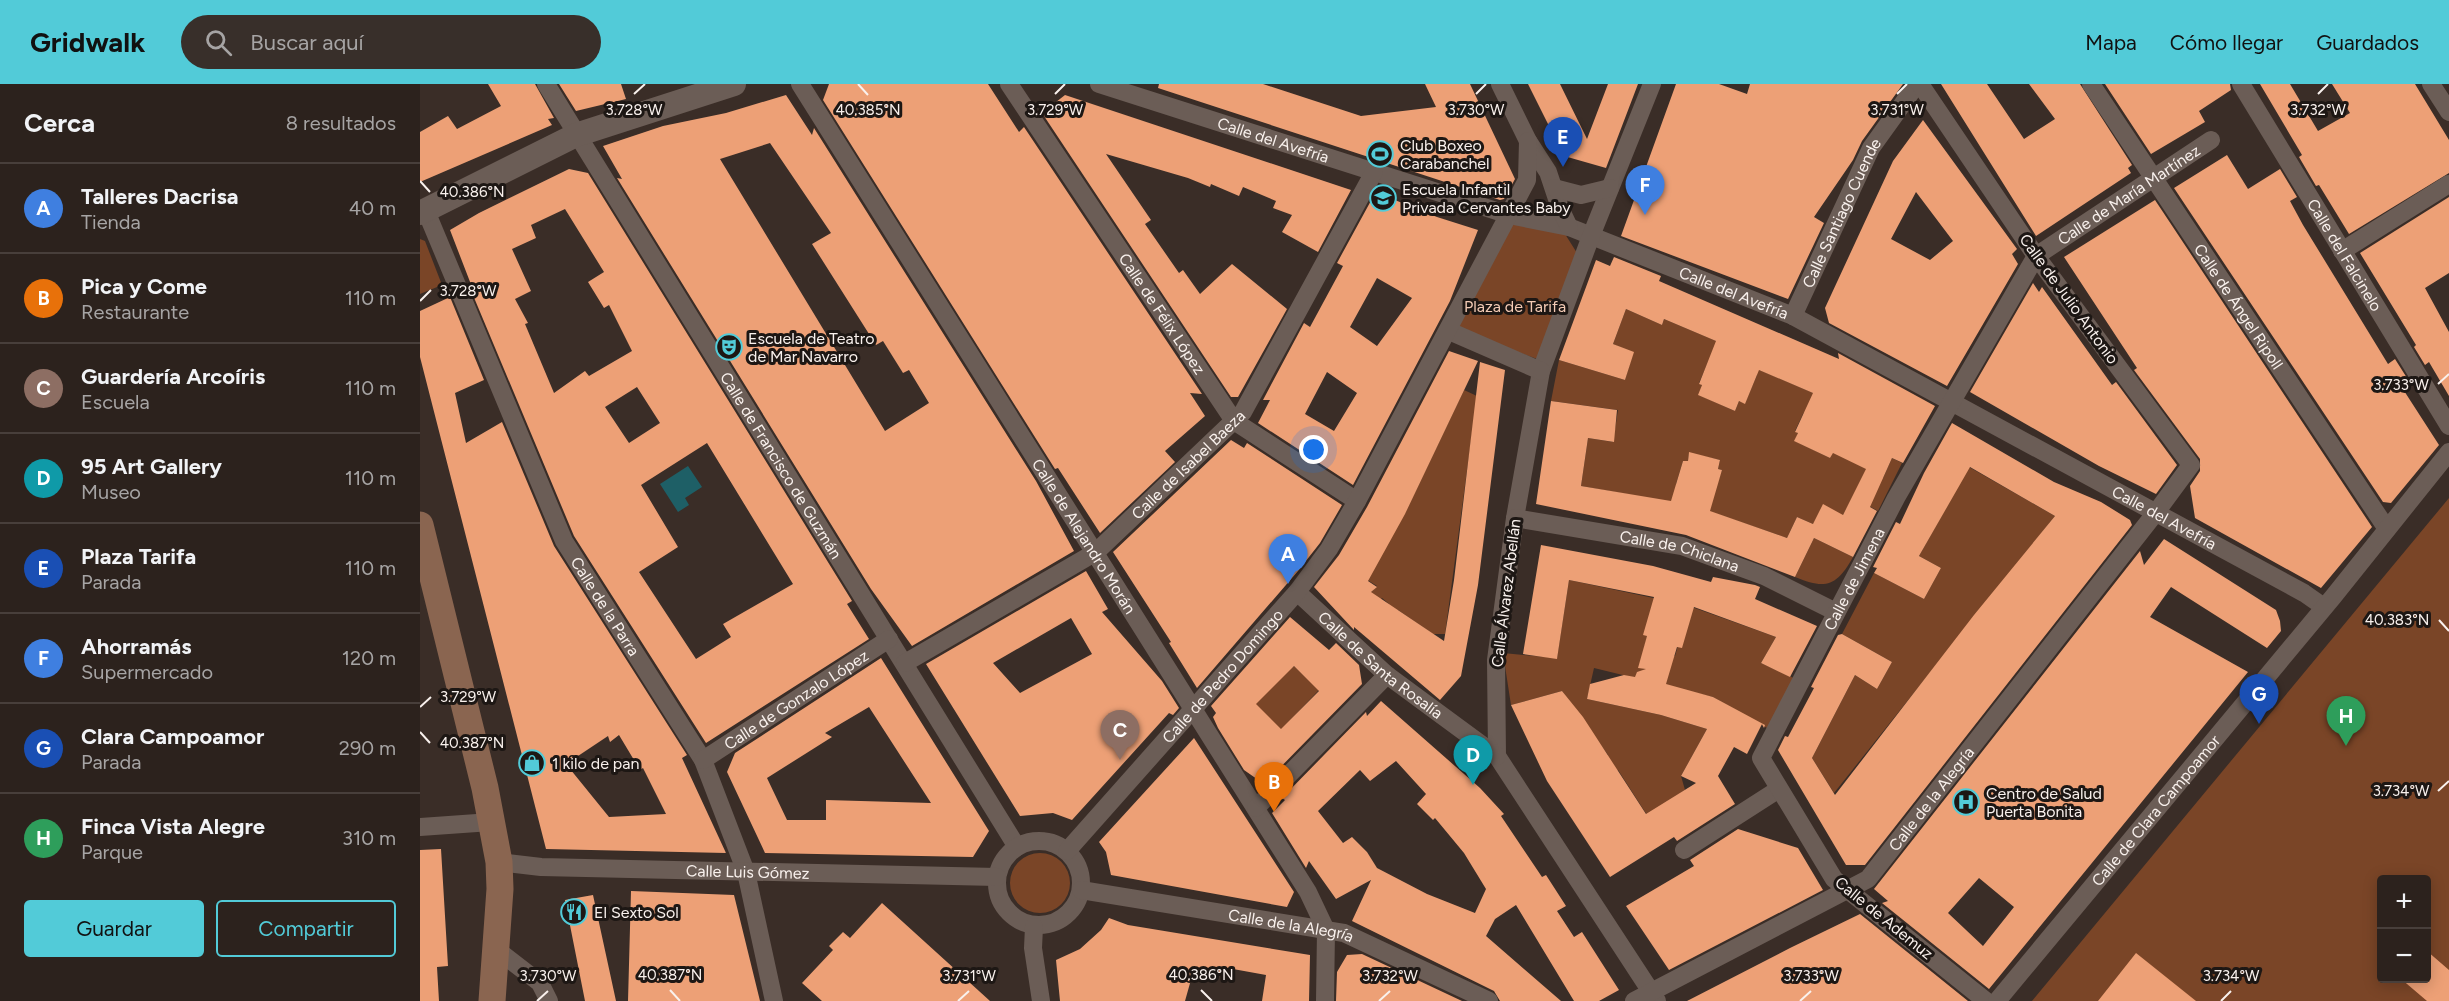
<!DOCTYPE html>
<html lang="es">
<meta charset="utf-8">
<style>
:root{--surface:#2c221d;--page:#382f2a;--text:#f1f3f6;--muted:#a6a4a4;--line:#483f3b;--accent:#52cbd8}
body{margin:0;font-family:Figtree,sans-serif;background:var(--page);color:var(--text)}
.controls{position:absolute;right:18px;bottom:18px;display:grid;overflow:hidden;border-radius:6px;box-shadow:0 3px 15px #0003}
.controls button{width:54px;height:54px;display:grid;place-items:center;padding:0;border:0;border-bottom:2px solid var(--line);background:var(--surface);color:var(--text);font:30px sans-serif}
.you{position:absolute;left:894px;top:366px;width:21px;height:21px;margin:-15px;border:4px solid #fff;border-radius:50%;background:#1a73e8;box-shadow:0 0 0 9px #1a73e833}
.badge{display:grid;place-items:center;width:39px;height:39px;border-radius:50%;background:var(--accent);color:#fff;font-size:20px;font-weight:700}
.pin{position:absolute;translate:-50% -50px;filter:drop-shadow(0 2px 3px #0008)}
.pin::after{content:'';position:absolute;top:32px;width:21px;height:18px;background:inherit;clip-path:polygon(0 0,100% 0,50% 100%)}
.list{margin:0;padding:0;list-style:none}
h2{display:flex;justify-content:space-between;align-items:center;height:78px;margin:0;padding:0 24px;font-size:26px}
h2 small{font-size:20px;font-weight:400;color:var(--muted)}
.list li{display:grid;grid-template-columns:39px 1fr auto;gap:18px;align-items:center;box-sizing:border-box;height:90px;padding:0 24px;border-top:2px solid var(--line)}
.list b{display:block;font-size:22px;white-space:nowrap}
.list p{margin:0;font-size:20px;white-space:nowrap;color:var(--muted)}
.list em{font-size:20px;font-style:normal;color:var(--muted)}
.actions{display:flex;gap:12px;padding:18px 24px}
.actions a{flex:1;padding:14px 0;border:2px solid var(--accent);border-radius:6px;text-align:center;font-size:21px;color:var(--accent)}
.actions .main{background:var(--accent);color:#111}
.icon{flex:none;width:33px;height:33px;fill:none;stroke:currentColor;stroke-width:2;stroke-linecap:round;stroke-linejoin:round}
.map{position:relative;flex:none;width:2029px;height:917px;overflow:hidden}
header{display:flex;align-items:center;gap:36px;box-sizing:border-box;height:84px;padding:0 30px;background:var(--accent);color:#111}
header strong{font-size:28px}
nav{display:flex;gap:33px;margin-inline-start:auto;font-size:21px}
.search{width:420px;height:54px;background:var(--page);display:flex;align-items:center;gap:15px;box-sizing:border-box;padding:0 21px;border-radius:33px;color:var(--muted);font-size:22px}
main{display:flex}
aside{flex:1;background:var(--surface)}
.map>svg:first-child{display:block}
.green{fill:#7a4527;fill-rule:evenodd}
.water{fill:#1e5f66}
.building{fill:#eda076;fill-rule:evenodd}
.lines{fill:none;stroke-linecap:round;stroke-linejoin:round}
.minor{stroke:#6b5d56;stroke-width:18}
.tertiary{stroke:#6b5d56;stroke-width:24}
.secondary{stroke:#8a6550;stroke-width:27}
.ticks{fill:none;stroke:#f9f1ed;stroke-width:2}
.labels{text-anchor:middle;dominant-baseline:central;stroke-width:6;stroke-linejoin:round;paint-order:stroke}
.street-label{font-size:16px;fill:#f9f1ed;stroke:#1d1714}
.poi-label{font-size:16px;fill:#f9f1ed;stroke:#1d1714;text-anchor:start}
.park-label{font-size:16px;fill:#f4cbb5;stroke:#1d1714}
.ticks-label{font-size:15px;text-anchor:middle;fill:#f9f1ed;stroke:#1d1714;stroke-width:6;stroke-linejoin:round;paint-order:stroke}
</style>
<header>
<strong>Gridwalk</strong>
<div class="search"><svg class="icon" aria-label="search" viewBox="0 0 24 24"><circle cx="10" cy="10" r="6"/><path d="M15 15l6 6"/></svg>Buscar aquí</div>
<nav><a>Mapa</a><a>Cómo llegar</a><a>Guardados</a></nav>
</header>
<main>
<aside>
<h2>Cerca<small>8 resultados</small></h2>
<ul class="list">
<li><span class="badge" style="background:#3f7fe0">A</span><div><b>Talleres Dacrisa</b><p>Tienda</p></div><em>40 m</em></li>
<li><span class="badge" style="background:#e8710a">B</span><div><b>Pica y Come</b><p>Restaurante</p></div><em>110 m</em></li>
<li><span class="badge" style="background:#8d6e63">C</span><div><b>Guardería Arcoíris</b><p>Escuela</p></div><em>110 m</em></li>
<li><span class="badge" style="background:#0f9aa8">D</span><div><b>95 Art Gallery</b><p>Museo</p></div><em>110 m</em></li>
<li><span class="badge" style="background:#1a4fb4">E</span><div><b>Plaza Tarifa</b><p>Parada</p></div><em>110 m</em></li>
<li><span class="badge" style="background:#3f7fe0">F</span><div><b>Ahorramás</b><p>Supermercado</p></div><em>120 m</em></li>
<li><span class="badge" style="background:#1a4fb4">G</span><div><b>Clara Campoamor</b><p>Parada</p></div><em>290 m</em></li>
<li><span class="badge" style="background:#2e9e5b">H</span><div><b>Finca Vista Alegre</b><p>Parque</p></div><em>310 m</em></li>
</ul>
<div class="actions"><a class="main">Guardar</a><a>Compartir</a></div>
</aside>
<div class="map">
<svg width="2029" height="917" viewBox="0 0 2029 917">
<rect width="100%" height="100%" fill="#3a2d27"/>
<!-- green -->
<path class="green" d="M1093,137L1145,150L1157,169L1120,276L1037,246Z
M0,155L5,157L22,201L0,210Z
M1206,225L1242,241L1244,235L1301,259L1288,278L1279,299L1282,301L1279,311L1315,327L1319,317L1325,319L1337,291L1335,284L1398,311L1383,330L1375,347L1378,349L1375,357L1410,374L1414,366L1463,394L1472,374L1482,379L1458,427L1433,413L1423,431L1393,440L1377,433L1367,454L1288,427L1302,386L1298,385L1300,376L1269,369L1268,377H1263L1256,400V419L1161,402L1168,354L1193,358L1198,326L1131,317L1139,276L1205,296L1213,269L1193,260Z
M1044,306L1057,312L1025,550H1013L978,526L969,535V520L962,514L955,521L946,513L957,502L917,477L985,429Z
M1549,383L1635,432L1414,709L1392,674L1435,591L1457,605L1472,578L1422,550L1454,489L1504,515L1521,484L1499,472Z
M2029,414V917H1612ZM1962,796H2006V894H1962Z
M1394,454L1433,473C1417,502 1406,506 1375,493Z
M1149,496L1238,515L1224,564L1255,572L1269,522L1356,553L1341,579L1380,597L1354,648L1293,613L1174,584L1167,615L1241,631L1287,645L1261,692L1265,706L1227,731L1198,686L1179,699L1169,683L1188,671L1142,607L1091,621L1083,569L1137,574Z
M874,582L899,606L857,650L828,613Z
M590 799a30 30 0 1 1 60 0a30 30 0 1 1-60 0Z"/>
<!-- water -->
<path class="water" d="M268,382L282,403L265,414L269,421L258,428L240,400Z"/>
<!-- building -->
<path class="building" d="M68,0H115L134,34L128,35L132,41L0,98V48L28,32L37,45L81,22Z
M139,0H201L206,15L156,27Z
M409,0H568L599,48L604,43L782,310L770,309L785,332L745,367L755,378L680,449L638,384L635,385L403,16Z
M739,0H843L941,32L1016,23L1005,0H1050L1095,95L1084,115L1080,116L738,4Z
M1108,0H1140L1167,55L1188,0H1218L1186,84L1144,72Z
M1256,0H1299L1327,10L1330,0H1483L1442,57L1433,76L1394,133L1404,139L1368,215L1201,152Z
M1521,0H1567L1604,55L1635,35L1609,0H1660L1712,81L1708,84L1711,89L1616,152Z
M1685,0H1810L1811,6L1779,27L1785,38L1731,70Z
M1840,0H1870L1898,47L1930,29L1912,0H1995L2029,56V89L1929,150L1899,101L1896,102L1879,73L1882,71Z
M366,11L392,51L394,44L616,397L654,467L492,562L451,505L197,94L202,95L183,62L243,42L306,29ZM350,59L411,149L392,160L456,261L463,257L483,289L489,286L509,319L465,347L300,75Z
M645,11L931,106L898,168L862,148L872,131L853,124L856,117L823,103L819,112L791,100L790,103L768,94L686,70L731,136L725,140L759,189L763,186L780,210L812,180L867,225L818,313H811L622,29Z
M1503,36L1597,165L1592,170L1598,180L1527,302L1409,239L1405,224L1473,77ZM1496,108L1533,157L1510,176L1471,155Z
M1807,71L1828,105L1860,85L1877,113L1870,117L1883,141L1968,280L1975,275L1987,294L1979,299L2019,361L1971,419L1963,418L1754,104Z
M149,85L168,89L432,517L427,520L449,555L286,659L154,452L50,204L52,203L30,146L59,129ZM145,125L184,188L168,198L184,224L189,221L212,267L169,292L165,287L134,309L105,240L108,239L95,215L111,207L92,165L116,154L111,141ZM217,303L240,339L209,359L185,323ZM287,359L373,500L303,540L311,553L276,575L219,488L258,463L221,401Z
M960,110L1017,133L1058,146L1030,217L933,401L838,339L850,316H843L884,239L890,243L923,182L917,179L953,113L958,115ZM957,194L992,214L957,262L930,243ZM907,288L937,309L914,347L885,330Z
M2029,113V189L2005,204L2029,248V312L2009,278L2005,281L1994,263L1996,261L1940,169Z
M1735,116L1952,443L1901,504L1775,434L1770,402L1780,387V375L1714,286L1717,284L1644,173Z
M1194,173L1241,192L1239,197L1419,275L1418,269L1515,322L1483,379L1472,374L1450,423L1457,427L1433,473L1394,454L1375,493L1266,451L1116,420L1131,317L1197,326L1194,358L1168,354L1161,402L1251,417L1263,377H1268L1269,368L1300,376L1298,385L1302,386L1290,427L1367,454L1377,433L1393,440L1403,420L1423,431L1446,385L1413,369L1410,374L1374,357L1378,349L1375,348L1393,309L1339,286L1325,320L1319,317L1315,327L1278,311L1282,301L1279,300L1296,257L1244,235L1242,241L1206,225L1193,260L1214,268L1205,296L1139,276L1176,176L1190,182Z
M1613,199L1619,208L1622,203L1692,301L1696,298L1757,381L1736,410L1679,382L1550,308Z
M30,213L64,296L35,309L46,359L82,338L134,462L267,671L262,674L306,769L126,765L0,273V227ZM199,651L220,686L223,684L246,730L189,733L146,680L188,652L190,658Z
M1029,267L1058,277L985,430L948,497L957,503L951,508L1024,557L1034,496L1060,278L1085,286L1058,501L1041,592L1020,616L934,543V546L894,503L919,471L947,423Z
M1532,339L1634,398L1681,418L1710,436L1712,441L1445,781H1426L1358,666L1365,652L1368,653L1394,604L1391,603L1418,551L1422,550L1472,578L1457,605L1435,591L1392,674L1415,711L1554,531L1635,432L1550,383L1499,472L1521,484L1504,515L1454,489L1457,484L1453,483L1476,438L1480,440L1504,389Z
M811,356L824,364L827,359L922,421L900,459L878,487L777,604L749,559L751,558L693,468Z
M1744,455L1856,526L1860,537L1861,547L1847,564L1751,503L1730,533L1828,588L1569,905L1462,819L1468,817L1454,805L1720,467L1724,481ZM1559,794L1594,823L1563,862L1528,829Z
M1121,461L1233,482L1291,498L1293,493L1335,501L1340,503L1335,515L1397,542L1370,593L1341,579L1356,553L1274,523L1262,564L1257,563L1246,600L1293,613L1345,641L1344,644L1342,640L1327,670L1314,663L1298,692L1315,720L1257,757L1254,753L1190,793L1127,697L1091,621L1142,607L1163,633L1226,730L1276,699L1261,692L1287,645L1241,631L1167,615L1170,600L1204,591L1215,593L1217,588L1226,585L1218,584L1227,552L1223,551L1234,513L1149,496L1137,575L1103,570Z
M666,487L688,525L682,528L742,597L759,624L753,631L749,629L652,736L633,729L600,732L506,580ZM651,534L672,570L600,609L573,579Z
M870,533L909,566L916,559L939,581L942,600L844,700L824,686L798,644L793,633L796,629L791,622ZM874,582L899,607L861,645L836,620Z
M461,574L569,747L553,773L345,769L307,688L315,669ZM449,623L511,719L406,716V736H367L347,694L412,653L405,649Z
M961,617L1060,704L1084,730L1081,732L1122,793L1126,791L1146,822L1137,827L1154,853L1162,848L1199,906L1179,917H1154L1096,821L1075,835L1066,852L1141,917H1080L1074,907L932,837L951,796L916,815L889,777L886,784L852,729L865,716L862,714L946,628L947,632ZM976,677L1006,710L997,720L1013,736L1015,734L1044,769L1066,805L1055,829L1007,810L957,784L947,768L932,753L923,759L898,727L940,686L950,697Z
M774,654L874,808L867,823L691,791L686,768L679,758Z
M1318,745L1378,764L1403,806L1249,886L1206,822L1274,782L1270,776Z
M21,765L28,882L17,883L19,917H0V766Z
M211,807L314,811L340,917H208Z
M173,811L196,917H165L145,816Z
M462,819L570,917H402L382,899L413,866L409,862L423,848L430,854Z
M1440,830L1548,917H1267L1370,864Z
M689,834L708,841L890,871L889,917H842L846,891L802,883L798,892L774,885L765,917H640L636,876L660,865L681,846Z
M2007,867L2029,886V917H2007L1980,894H2007Z
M1716,869L1776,917H1678Z
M942,870L1042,917H916L917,888L927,871Z"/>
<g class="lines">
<!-- minor -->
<g class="minor">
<path id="s1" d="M126,0L597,763"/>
<path id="s2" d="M380,0L888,808L906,846L905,917"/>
<path id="s3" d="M589,0L814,337L937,417"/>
<path id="s4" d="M679,0L1089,131L1149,143L1373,232L1884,509L1904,523"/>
<path d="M1080,0L1108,57L1128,88L1140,124L1149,143"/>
<path d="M1232,0L1171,152L1121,287L1095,434L1076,576L1077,672L1237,917"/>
<path id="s5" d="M1671,0L1967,445"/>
<path id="s6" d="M1821,0L2029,342"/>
<path d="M2011,0L2029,28"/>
<path d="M1134,104L1161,111L1190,104"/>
<path id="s7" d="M6,127L144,457L283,676L326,788L354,917"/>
<path d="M1922,167L2029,100"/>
<path id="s8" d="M1373,232L1451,64L1497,0"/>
<path d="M1029,247L1121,287"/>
<path id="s9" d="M1095,434L1262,462L1344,492L1416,528"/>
<path id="s10" d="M877,508L967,591L1077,672"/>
<path id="s11" d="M485,579L676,468L823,328L954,88"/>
<path id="s12" d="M283,676L469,555"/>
<path d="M836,724L967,591"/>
<path d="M0,743L71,738"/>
<circle cx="619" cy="799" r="42"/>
<path d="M1264,766L1359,705"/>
<path id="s13" d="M647,767L877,508L909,465L937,417L1107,96L1108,57"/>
<path id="s14" d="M79,778L121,783L577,793"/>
<path id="s15" d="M661,806L924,849L1069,917"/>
<path d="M614,843L613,864L621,917"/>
<path d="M76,865L120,899L129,917"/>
<path id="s16" d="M1214,917L1448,795L1737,427L1771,381L1616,172L1500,0"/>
<path id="s17" d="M1566,917L1414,795L1341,674L1476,414L1616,172L1791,56"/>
<path id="s18" d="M1577,917L1913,513L2029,368"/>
</g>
<!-- tertiary -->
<path class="tertiary" d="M0,129L156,51L314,0"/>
<!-- secondary -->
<path class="secondary" d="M0,441L65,704L79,778L80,805L72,917"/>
</g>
<!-- ticks -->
<path class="ticks" d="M438,0L448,11M214,10L225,0M635,10L645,0M1056,10L1066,0M1477,10L1487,0M1898,10L1908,0M0,97L10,108M0,217L11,206M2018,300L2029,290M2019,536L2029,547M0,623L11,613M0,648L10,659M2018,707L2029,697M250,906L260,917M781,906L792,917M117,917L128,907M538,917L549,907M959,917L970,907M1380,917L1391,907M1801,917L1811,907"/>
<!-- icons -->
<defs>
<g id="stadium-ring" transform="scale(1.35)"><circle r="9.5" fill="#1d1714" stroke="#52cbd8" stroke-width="1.5"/><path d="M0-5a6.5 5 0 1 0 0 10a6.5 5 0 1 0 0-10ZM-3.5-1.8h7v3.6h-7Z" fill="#52cbd8"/></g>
<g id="school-ring" transform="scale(1.35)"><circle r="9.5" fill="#1d1714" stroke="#52cbd8" stroke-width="1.5"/><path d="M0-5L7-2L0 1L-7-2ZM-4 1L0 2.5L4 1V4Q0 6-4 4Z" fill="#52cbd8"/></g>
<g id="theatre-ring" transform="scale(1.35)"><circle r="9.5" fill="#1d1714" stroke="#52cbd8" stroke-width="1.5"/><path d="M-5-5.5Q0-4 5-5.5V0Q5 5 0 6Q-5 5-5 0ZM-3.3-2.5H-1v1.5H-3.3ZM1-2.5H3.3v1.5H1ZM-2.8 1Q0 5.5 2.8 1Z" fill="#52cbd8"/></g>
<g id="shop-ring" transform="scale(1.35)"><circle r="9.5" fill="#1d1714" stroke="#52cbd8" stroke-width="1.5"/><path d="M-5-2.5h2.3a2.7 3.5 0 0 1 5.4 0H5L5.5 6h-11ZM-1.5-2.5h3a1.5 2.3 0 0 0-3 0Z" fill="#52cbd8"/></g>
<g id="hospital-ring" transform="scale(1.35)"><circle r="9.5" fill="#1d1714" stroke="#52cbd8" stroke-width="1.5"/><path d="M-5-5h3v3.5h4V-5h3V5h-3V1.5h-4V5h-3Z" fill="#52cbd8"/></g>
<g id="restaurant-ring" transform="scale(1.35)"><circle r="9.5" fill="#1d1714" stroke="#52cbd8" stroke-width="1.5"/><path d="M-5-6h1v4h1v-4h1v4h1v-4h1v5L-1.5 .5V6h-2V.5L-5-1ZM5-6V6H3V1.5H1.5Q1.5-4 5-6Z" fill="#52cbd8"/></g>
</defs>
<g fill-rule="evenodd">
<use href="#stadium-ring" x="960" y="70"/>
<use href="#school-ring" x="963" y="114"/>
<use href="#theatre-ring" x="309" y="263"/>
<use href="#shop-ring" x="112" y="679"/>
<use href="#hospital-ring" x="1546" y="718"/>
<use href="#restaurant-ring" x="154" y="828"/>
</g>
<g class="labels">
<!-- street labels -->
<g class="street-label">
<text stroke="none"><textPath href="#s4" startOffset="183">Calle del Avefría</textPath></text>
<text stroke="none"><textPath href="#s17" startOffset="1020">Calle de María Martínez</textPath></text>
<text stroke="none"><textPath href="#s8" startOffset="114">Calle Santiago Cuende</textPath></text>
<text stroke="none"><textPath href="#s6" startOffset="200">Calle del Falcinelo</textPath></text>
<text stroke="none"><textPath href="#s4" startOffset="669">Calle del Avefría</textPath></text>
<text transform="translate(1649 215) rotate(54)">Calle de Julio Antonio</text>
<text stroke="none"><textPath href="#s5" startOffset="267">Calle de Ángel Ripoll</textPath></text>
<text stroke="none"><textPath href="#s3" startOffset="276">Calle de Félix López</textPath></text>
<text stroke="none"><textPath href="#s11" startOffset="348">Calle de Isabel Baeza</textPath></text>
<text stroke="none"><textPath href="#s1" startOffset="448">Calle de Francisco de Guzmán</textPath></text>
<text stroke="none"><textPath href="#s4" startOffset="1155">Calle del Avefría</textPath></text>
<text stroke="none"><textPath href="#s2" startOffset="534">Calle de Alejandro Morán</textPath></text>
<text stroke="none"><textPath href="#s9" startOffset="168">Calle de Chiclana</textPath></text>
<text stroke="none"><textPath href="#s17" startOffset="538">Calle de Jimena</textPath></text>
<text transform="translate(1086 509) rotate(-83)">Calle Álvarez Abellán</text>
<text stroke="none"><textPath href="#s7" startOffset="435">Calle de la Parra</textPath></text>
<text stroke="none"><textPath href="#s10" startOffset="111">Calle de Santa Rosalía</textPath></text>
<text stroke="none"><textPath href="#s13" startOffset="234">Calle de Pedro Domingo</textPath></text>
<text stroke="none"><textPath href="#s12" startOffset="111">Calle de Gonzalo López</textPath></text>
<text stroke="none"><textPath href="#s16" startOffset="366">Calle de la Alegría</textPath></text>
<text stroke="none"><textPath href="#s18" startOffset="248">Calle de Clara Campoamor</textPath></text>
<text stroke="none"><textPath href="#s14" startOffset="249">Calle Luis Gómez</textPath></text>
<text transform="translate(1464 834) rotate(39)">Calle de Ademuz</text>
<text stroke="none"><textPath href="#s15" startOffset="213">Calle de la Alegría</textPath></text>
</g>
<!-- poi labels -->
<g class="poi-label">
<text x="980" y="61">Club Boxeo<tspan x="980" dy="18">Carabanchel</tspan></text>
<text x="982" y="105">Escuela Infantil<tspan x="982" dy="18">Privada Cervantes Baby</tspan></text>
<text x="328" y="254">Escuela de Teatro<tspan x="328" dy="18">de Mar Navarro</tspan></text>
<text x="132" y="679">1 kilo de pan</text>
<text x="1566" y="709">Centro de Salud<tspan x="1566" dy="18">Puerta Bonita</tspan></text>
<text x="174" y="828">El Sexto Sol</text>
</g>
<!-- park labels -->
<g class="park-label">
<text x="1095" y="222">Plaza de Tarifa</text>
</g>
</g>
<g class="ticks-label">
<text x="214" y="31">3.728°W</text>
<text x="635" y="31">3.729°W</text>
<text x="1056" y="31">3.730°W</text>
<text x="1477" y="31">3.731°W</text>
<text x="1898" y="31">3.732°W</text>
<text x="448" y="31">40.385°N</text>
<text x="52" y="113">40.386°N</text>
<text x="48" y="212">3.728°W</text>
<text x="1981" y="306">3.733°W</text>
<text x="1977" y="541">40.383°N</text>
<text x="48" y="618">3.729°W</text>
<text x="52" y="664">40.387°N</text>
<text x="1981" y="712">3.734°W</text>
<text x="250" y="896">40.387°N</text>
<text x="781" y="896">40.386°N</text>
<text x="128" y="897">3.730°W</text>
<text x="549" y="897">3.731°W</text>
<text x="970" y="897">3.732°W</text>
<text x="1391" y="897">3.733°W</text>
<text x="1811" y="897">3.734°W</text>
</g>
</svg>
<div class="controls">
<button>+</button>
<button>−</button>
</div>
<div class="you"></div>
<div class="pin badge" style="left:868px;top:500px;background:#3f7fe0">A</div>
<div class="pin badge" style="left:854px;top:728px;background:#e8710a">B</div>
<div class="pin badge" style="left:700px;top:676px;background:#8d6e63">C</div>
<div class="pin badge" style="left:1053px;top:701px;background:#0f9aa8">D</div>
<div class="pin badge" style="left:1143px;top:83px;background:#1a4fb4">E</div>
<div class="pin badge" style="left:1225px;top:131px;background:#3f7fe0">F</div>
<div class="pin badge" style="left:1839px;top:640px;background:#1a4fb4">G</div>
<div class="pin badge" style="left:1926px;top:662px;background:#2e9e5b">H</div>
</div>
</main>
